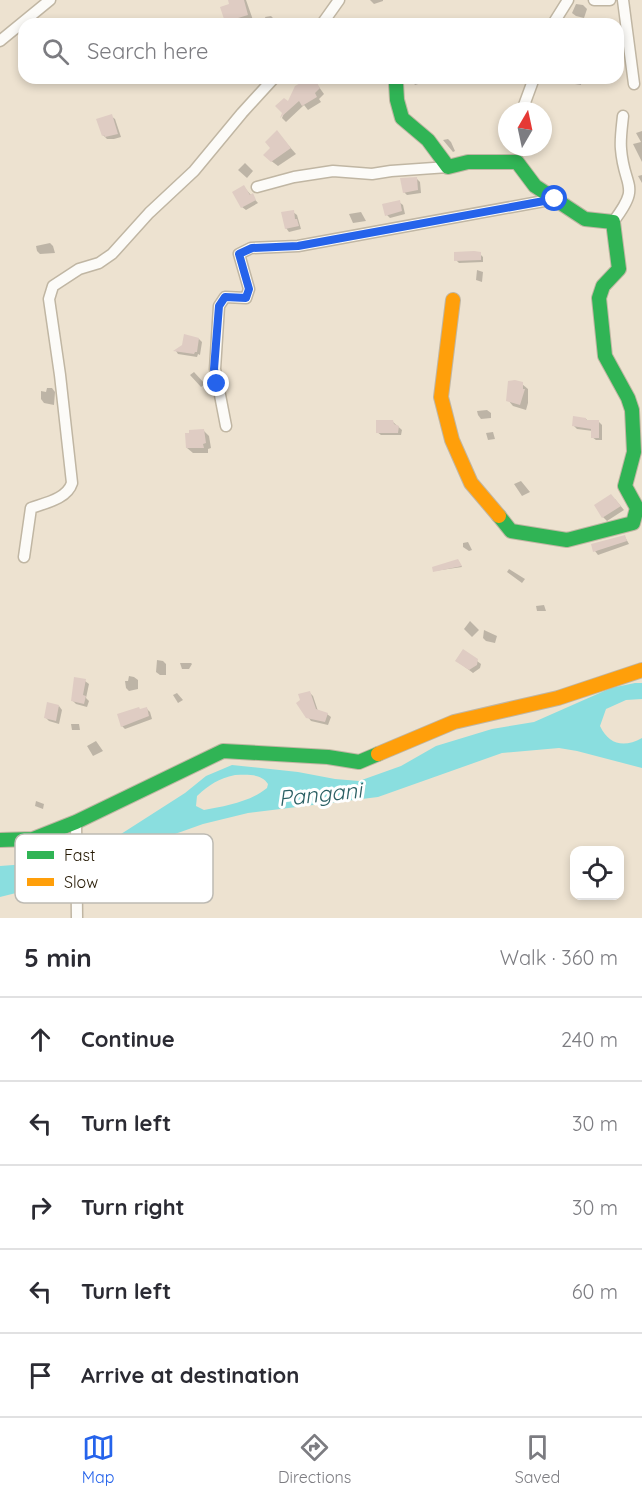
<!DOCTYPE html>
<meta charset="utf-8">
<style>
:root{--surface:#fff;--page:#f2f2f3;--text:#2b2b33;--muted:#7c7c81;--line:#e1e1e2;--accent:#2563eb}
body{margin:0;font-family:Quicksand,sans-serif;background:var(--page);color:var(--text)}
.controls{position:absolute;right:18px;bottom:18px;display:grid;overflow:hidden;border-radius:12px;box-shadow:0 3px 9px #0003}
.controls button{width:54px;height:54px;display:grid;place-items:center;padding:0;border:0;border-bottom:2px solid var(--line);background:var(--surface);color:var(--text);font:30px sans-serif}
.compass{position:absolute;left:498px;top:102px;width:54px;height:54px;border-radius:50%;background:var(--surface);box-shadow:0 3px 9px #0003;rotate:9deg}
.stop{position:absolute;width:18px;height:18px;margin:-14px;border:4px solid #2563eb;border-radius:50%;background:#fff}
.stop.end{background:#2563eb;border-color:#fff;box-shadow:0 2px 6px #0008}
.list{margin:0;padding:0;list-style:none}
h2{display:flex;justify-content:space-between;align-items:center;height:78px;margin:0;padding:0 24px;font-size:26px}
h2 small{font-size:20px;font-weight:400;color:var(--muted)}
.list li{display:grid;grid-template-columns:39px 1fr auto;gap:18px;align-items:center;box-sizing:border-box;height:84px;padding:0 24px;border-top:2px solid var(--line)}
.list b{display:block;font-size:22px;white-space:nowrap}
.list em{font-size:20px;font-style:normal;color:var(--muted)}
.icon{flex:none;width:33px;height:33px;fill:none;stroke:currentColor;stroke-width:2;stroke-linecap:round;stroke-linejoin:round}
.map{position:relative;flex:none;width:642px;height:918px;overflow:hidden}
.search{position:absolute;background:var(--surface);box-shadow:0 3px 9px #0003;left:18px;right:18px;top:18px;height:66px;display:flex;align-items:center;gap:15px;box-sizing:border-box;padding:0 21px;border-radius:18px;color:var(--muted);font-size:22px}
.sheet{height:498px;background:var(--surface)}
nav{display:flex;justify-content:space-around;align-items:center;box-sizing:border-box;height:84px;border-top:2px solid var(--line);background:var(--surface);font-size:16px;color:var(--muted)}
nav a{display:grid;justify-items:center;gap:3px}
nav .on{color:var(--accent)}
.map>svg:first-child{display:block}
.water{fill:#8adedf;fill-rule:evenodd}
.shadow{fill:#0003}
.building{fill:#dfccc3}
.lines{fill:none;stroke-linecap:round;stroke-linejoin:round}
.street-casing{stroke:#c0b6a3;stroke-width:13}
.fast-casing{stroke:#c0b6a3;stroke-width:16}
.slow-casing{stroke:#c0b6a3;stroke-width:16}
.street{stroke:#fcfbf8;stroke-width:10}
.fast{stroke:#30b455;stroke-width:14}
.slow{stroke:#ff9f0a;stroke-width:14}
.route{stroke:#2563eb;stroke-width:8}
.labels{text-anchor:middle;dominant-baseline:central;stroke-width:6;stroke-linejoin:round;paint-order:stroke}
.water-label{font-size:22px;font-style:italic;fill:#2b6064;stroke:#fff}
.key{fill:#fff;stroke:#bdbab3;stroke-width:1.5}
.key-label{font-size:16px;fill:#241802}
</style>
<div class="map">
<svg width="642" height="918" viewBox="0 0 642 918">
<rect width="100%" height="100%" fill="#ede2d0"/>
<!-- water -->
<path class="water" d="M635,683H642V699L626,700L606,709L600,726C609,745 624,748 642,738V768L577,751L559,748L502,753L378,797L248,813L203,824L133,849L56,883L0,897V866L54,862L121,834L185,793L206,776L232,765L298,772L335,779L359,781L401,766L436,746L492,729L534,722L611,688ZM235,775C247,775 261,773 268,784L267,788C250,802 225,806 204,810L196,806L197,796C210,784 218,779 235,775Z"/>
<!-- shadow -->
<path class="shadow" d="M230,0H246L253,20L242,24H229L226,22Z
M370,0H383V1L374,4Z
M576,4L583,5L587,9L584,18L576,16L572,13Z
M271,16L274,19L275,24H267L265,17Z
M410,78H430L431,80L415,85Z
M572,78H582L581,85L575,84L571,81Z
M314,80L324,94L319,99L321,102L308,110L304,105L286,122L282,118L284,113Z
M111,116L115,119L121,137L114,139H107L103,135Z
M642,131V162L633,144L641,142L636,133Z
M282,138L296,154L278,166L270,160Z
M448,139L451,142L455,151L453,152L443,140Z
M245,163L253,171L247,178L238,170Z
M642,175V183L638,176Z
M416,178L420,182L421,193L407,195L404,192Z
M244,187L258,203L246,210L242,207Z
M399,202L403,205L405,214L390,218L387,215Z
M293,212L297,215L301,229L289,232L286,228Z
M361,212L366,221L353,223L349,214Z
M50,243L53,246L55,253L40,254L37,251L36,246Z
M480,254L483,257V262L459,263L456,260Z
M477,270L483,272L482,282L476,280Z
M199,339L202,342L200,355L198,354L197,357L178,354L176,351Z
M194,372L205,384L201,387L190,375Z
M522,384L528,389V403L526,410L513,406L508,400Z
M47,388H52L55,392L54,405L44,403L41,399V391L46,392Z
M487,410L491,413V418L481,419L478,415L477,411Z
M586,419L588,421H598L602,425V440H596L592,437L593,431L577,429L574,426Z
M393,422L402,430L401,435H381L377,432Z
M203,430L209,436L211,448L208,449V453H193L187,448Z
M493,432L495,439L488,440L486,433Z
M521,481L530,492L522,496L514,484Z
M615,499L624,510L607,521L603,517Z
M625,537L629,544L598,555L595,551Z
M468,542L472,550L469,551L463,547V543Z
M459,562L462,567L434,571Z
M509,569L525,579L522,583L507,572Z
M544,605L546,611H537L536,606Z
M470,621L479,630L472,637L464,629Z
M484,630L497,636L495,643L486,641L483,638Z
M157,660L163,661L166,664V675H160L156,672Z
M477,661L481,664L480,668L473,673L461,664Z
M180,663H191L192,664L189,669H182Z
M129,676L134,677L138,680V689L129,691L126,688L125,681H128Z
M85,681L89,684L86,698L89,701L87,707L76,704L72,700Z
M309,692L313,696L318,711L327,714L331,717L328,725L311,721L308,717Z
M177,693L183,700L178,703L173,695Z
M59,706L62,710L59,724L49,721L46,718Z
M147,709L150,712L152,719L125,729L122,726L140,710Z
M71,724H79L80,730H72Z
M96,741L103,751L93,756L87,746Z
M36,801L44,804L43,809L35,806Z"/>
<!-- building -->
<path class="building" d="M228,0H244L248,15L225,22L220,7L229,4Z
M314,78L320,88L315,93L317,97L302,106L299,101L280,118L282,113L275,106L284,98L288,101L295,86L308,79L309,81Z
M112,114L118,134L105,137L104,135L102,136L96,119Z
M277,130L291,148L271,162L263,155L270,148L265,142Z
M417,177L418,190L403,193L400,178Z
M244,185L250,195L253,193L256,200L241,208L232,192Z
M400,200L402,211L385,216L382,204Z
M294,210L295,219H297L299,226L285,229L281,212Z
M474,251L481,252V260L454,261V252Z
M184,334L199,338L197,352H195L194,354L173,351L182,345Z
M515,380L523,382V389H525L520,405L506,401L508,381Z
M573,416L586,418V420H599V438H591V429L572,426Z
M376,420H393L394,424L399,426L398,433H376Z
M204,429L206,443L203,444L204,448H186L185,433H189V430Z
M611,494L621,506L602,518L594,505Z
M625,535L627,541L593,552L591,544Z
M458,559L462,566L433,572L432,567Z
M463,649L478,659L477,665L469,670L455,661Z
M74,677L86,679L83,695L86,696L84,704L71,701Z
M310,691L316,709L328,713L325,722L306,718L296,703L300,700L298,694Z
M47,702L59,705L56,721L44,718Z
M139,707L140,709L147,707L149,716L121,727L117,714Z"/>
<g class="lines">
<!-- street casing -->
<g class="street-casing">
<path id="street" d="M594,0H610
M623,0L634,84
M322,24L339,0
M553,24L568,0
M0,41L50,0
M523,108L534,78
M257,187L294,177L333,171L372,174L391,171L448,167
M613,222C642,184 624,189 621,149C620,139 622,126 623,116
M226,426L215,369L219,306L225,297L246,298L249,289L239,254L251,248L298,246L555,199
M24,557L31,508C45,503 67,499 72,483L60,375L49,299L53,286L79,269L99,263L112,254L149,213L194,171L242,113L274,78
M76,822L77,918"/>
</g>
<!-- fast casing -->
<g class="fast-casing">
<path id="fast" d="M396,83L397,100L402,118L428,140L448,167L468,162H517L535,186L585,219L613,222L619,269L603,286L599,298L605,356L628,398L632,410L634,452L625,486L637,508L633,523L567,540L511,531L499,516
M0,840L33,839L76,822L223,751L328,757L359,762L378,754"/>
</g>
<!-- slow casing -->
<g class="slow-casing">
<path id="slow" d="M453,300L441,397L452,440L471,483L499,516
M378,754L454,722L558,698L642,670"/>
</g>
<!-- street -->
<use href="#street" class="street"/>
<!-- fast -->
<use href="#fast" class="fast"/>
<!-- slow -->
<use href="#slow" class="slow"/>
</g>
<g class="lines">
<!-- route -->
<path class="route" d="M217,384L214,369L219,306L225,297L246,298L249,289L239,254L252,248L298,246L555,199"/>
</g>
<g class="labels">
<!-- water labels -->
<g class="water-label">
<text transform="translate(320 794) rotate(-6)">Pangani</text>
</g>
</g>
<!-- legend -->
<rect x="15" y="834" width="198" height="69" rx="9" class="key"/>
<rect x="27" y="851" width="27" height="8" fill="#30b455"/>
<rect x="27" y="878" width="27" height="8" fill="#ff9f0a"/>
<g class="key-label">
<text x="64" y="861">Fast</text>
<text x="64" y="888">Slow</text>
</g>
</svg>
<div class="controls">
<button><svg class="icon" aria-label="locate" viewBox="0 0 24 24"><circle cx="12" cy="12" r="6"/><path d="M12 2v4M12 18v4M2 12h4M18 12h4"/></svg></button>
</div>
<svg class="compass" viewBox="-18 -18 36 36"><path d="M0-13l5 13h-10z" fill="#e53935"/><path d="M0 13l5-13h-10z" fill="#7c7c81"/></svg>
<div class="stop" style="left:555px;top:199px"></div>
<div class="stop end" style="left:217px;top:384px"></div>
<div class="search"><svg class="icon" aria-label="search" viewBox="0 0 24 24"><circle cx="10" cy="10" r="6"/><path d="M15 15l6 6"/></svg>Search here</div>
</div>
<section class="sheet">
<h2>5 min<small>Walk · 360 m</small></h2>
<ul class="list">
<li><svg class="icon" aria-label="ahead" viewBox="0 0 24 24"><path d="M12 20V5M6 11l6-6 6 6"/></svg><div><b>Continue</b></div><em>240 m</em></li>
<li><svg class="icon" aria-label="left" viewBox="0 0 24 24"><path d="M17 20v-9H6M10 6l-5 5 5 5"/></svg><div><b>Turn left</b></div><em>30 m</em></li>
<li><svg class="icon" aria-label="right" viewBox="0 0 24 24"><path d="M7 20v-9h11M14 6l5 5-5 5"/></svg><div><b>Turn right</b></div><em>30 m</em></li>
<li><svg class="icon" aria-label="left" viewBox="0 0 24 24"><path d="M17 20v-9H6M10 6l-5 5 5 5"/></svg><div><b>Turn left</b></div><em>60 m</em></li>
<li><svg class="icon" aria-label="arrive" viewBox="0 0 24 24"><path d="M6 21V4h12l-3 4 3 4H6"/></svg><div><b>Arrive at destination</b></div></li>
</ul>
</section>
<nav>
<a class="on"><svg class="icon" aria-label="map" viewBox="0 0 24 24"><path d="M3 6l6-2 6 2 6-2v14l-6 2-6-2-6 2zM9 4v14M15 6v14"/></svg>Map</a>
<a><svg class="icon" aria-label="directions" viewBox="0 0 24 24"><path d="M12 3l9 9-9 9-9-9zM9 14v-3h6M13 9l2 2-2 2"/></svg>Directions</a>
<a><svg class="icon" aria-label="saved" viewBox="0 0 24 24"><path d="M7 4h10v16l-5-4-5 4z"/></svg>Saved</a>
</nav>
